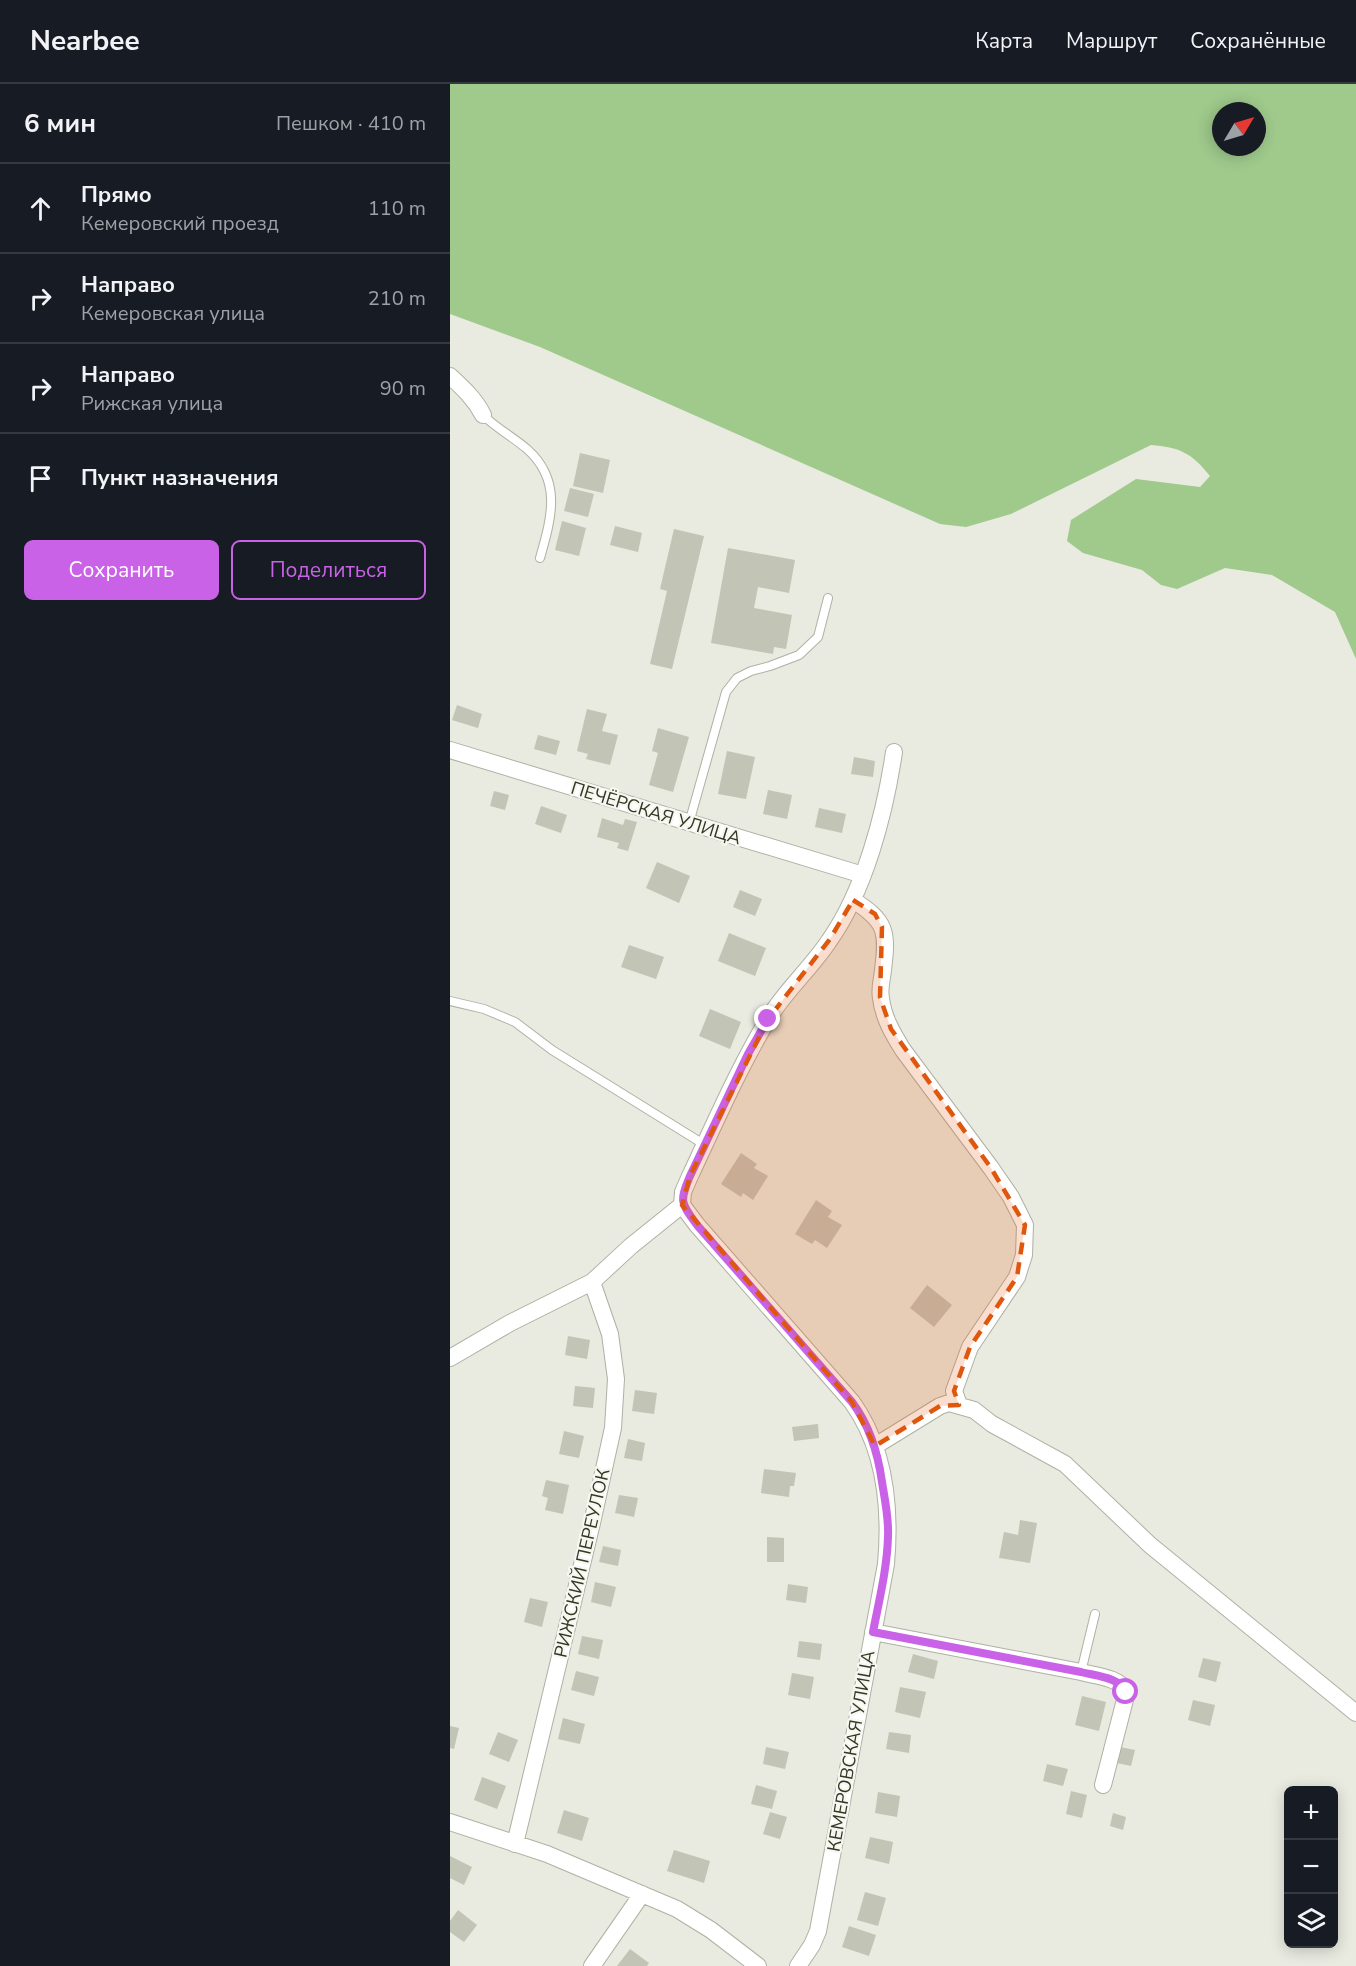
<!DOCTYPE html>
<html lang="ru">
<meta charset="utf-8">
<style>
:root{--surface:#171b24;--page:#20242c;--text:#f1f3f6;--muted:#9ea1a6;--line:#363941;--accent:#c962e6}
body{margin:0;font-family:"Nunito Sans",sans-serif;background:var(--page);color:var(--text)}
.controls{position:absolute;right:18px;bottom:18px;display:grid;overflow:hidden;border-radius:9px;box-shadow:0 3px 15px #0003}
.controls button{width:54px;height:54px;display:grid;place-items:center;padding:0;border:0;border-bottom:2px solid var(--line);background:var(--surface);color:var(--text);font:30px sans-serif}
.compass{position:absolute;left:762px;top:18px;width:54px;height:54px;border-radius:50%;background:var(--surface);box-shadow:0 3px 15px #0003;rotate:52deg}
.stop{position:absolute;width:18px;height:18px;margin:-14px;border:4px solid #c962e6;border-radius:50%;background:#fff}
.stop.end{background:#c962e6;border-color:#fff;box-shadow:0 2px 6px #0008}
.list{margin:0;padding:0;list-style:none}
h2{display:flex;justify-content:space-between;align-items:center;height:78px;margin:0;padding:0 24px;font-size:26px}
h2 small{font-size:20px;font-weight:400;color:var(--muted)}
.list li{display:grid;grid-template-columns:39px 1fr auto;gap:18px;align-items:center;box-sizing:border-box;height:90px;padding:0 24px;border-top:2px solid var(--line)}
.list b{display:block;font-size:22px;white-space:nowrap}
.list p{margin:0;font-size:20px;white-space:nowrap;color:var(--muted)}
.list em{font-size:20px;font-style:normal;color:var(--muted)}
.actions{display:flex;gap:12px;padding:18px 24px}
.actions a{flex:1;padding:14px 0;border:2px solid var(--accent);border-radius:9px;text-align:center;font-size:21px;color:var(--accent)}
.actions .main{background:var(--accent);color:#fff}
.icon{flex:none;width:33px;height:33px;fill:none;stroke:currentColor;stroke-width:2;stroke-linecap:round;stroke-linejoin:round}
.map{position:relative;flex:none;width:906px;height:1882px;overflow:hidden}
header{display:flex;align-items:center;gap:36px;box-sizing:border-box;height:84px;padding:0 30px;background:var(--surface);border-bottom:2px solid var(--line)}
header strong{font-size:28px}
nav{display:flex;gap:33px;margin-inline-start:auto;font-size:21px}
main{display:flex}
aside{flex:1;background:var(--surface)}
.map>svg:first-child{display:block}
.water{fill:#9fca8c;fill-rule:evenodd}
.building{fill:#c2c4b6}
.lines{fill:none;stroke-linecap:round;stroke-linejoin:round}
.lane-casing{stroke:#aeb1a3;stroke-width:10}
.street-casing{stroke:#aeb1a3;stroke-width:18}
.lane{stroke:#fff;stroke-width:8}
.street{stroke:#fff;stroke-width:16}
.route{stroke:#c962e6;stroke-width:8}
.marked{fill:#df570d;fill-opacity:0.2;stroke:#df570d;stroke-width:4.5;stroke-dasharray:12 8;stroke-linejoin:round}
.labels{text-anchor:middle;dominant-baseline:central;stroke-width:4.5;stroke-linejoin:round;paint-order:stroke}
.street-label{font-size:18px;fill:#323822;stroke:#f6f7f0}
</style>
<header>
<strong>Nearbee</strong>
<nav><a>Карта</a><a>Маршрут</a><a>Сохранённые</a></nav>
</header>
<main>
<aside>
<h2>6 мин<small>Пешком · 410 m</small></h2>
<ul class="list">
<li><svg class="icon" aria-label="ahead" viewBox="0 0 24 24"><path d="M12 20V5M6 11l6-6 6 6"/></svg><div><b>Прямо</b><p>Кемеровский проезд</p></div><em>110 m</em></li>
<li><svg class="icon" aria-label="right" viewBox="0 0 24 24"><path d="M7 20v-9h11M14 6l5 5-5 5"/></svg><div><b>Направо</b><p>Кемеровская улица</p></div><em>210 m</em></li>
<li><svg class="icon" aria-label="right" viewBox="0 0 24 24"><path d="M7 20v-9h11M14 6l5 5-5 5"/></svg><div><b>Направо</b><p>Рижская улица</p></div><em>90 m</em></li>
<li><svg class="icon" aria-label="arrive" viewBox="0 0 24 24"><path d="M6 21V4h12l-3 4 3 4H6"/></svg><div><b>Пункт назначения</b></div></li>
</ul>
<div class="actions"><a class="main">Сохранить</a><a>Поделиться</a></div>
</aside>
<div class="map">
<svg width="906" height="1882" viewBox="0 0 906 1882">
<rect width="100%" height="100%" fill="#e9eae0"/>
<!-- water -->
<path class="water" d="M0,0H906V575L885,528L822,491L775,484L727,505L711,501L692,486L633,469L617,457L621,436L686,395L750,403L760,392C742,369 729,363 701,361L561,430L516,443L490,440L90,263L0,230ZM771,27H807V63H771Z"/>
<!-- building -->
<path class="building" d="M130,369L160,376L153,409L123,402Z
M120,404L144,410L138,433L114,427Z
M112,437L136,444L129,472L105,466Z
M165,442L192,449L188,468L160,461Z
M224,445L254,452L222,585L200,580L217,507L210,505Z
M278,464L345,476L339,509L308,503L304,524L342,531L336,565L324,563L323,570L261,559Z
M7,621L32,630L28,644L2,636Z
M137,625L157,630L152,647L168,651L160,681L136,675L138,670L127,667Z
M208,644L239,653L223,708L199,701L208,669L202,667Z
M88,651L110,657L106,671L84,665Z
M277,667L305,673L296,715L268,710Z
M404,673L425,677L423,693L401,690Z
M318,706L342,711L337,735L313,730Z
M44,707L59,711L55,726L40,722Z
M91,722L117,731L111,749L85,740Z
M369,724L396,730L392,749L365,743Z
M152,734L173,741L175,735L187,738L178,767L167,764L169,759L147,753Z
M207,778L240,792L229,819L196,804Z
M290,806L312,815L305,832L283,823Z
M279,849L316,864L305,892L268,877Z
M179,861L214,873L206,895L171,883Z
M260,925L291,938L280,965L249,952Z
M291,1069L307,1080L304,1084L318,1092L303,1116L293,1109L291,1113L271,1100Z
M366,1116L382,1127L378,1133L392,1141L377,1164L365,1156L362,1160L345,1150Z
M477,1201L502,1221L484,1243L460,1224Z
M118,1252L140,1256L137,1275L115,1271Z
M125,1302L145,1304L143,1324L123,1322Z
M185,1306L207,1309L204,1330L182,1327Z
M368,1340L369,1354L344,1357L342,1343Z
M114,1347L134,1352L129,1374L109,1370Z
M178,1355L195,1359L192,1377L174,1374Z
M314,1385L346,1389L344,1402H340L339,1413L311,1409Z
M96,1396L119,1401L113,1430L95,1426L98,1414L92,1412Z
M169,1411L188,1414L184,1433L165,1429Z
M570,1436L587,1439L580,1479L549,1474L554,1448L568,1451Z
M317,1453L334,1454V1478H317Z
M153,1462L171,1466L168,1482L149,1478Z
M145,1498L166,1503L161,1523L141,1518Z
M338,1500L358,1503L356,1519L336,1516Z
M80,1514L98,1518L92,1543L74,1538Z
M132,1552L153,1556L149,1575L128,1570Z
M349,1557L372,1560L370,1576L347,1573Z
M463,1570L488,1577L484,1595L458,1588Z
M753,1574L771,1578L766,1598L748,1593Z
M126,1587L149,1593L144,1612L121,1606Z
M342,1589L364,1593L360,1615L338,1611Z
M450,1603L476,1608L470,1634L445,1628Z
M632,1612L656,1618L649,1647L625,1641Z
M743,1616L765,1621L760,1642L738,1636Z
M113,1634L135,1640L130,1660L108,1655Z
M0,1642L9,1644L4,1665L0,1664Z
M48,1648L68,1656L59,1678L39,1670Z
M439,1648L461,1651L459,1669L436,1665Z
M316,1663L339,1668L335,1685L313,1680Z
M670,1663L685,1666L681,1682L667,1679Z
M597,1680L618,1685L613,1702L593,1697Z
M32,1693L56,1702L47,1725L24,1716Z
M306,1701L327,1707L322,1725L301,1720Z
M621,1707L637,1711L632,1734L616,1730Z
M428,1708L450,1712L447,1733L425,1729Z
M114,1726L139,1734L132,1757L107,1749Z
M320,1728L337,1733L330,1755L313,1750Z
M663,1729L676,1733L673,1746L660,1742Z
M420,1753L443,1758L439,1780L415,1774Z
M224,1766L260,1777L254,1799L217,1787Z
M0,1772L22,1783L14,1801L0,1794Z
M415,1808L436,1814L428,1842L407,1836Z
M8,1826L27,1841L14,1858L0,1848V1837Z
M399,1842L426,1851L419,1872L392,1863Z
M180,1865L199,1879L197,1882H167Z"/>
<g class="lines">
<!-- lane casing -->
<g class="lane-casing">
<path id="lane" d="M33,331C46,344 63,353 77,365C113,397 101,435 90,474
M239,739L276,608L287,594L301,587L320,582L349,571L368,553L378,514
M0,917L34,925L65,938L102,966L255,1061
M631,1588L645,1530"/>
</g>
<!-- street casing -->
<g class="street-casing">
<path id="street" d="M0,292C13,304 25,315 33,331
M0,666L413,791
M403,816C436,837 438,847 433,886C432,896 429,905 431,914C433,933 443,950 453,966L541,1084L561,1113L575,1141L574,1171L567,1193L520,1263L504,1307L509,1321
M232,1121L247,1141L402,1318C435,1364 441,1424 436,1480L368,1847L362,1861L348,1882
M0,1274L60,1239L142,1198L181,1162L232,1121L233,1108L240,1092C265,1039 289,983 320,932C337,905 361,884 379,857C415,806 435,729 444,668
M425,1362L490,1322L499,1319L524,1326L542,1340L615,1380L700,1461L906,1629
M423,1548L631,1588C646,1592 669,1593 677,1608L653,1701
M0,1738L97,1770L227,1825L261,1846L308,1882
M65,1760L142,1439L163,1344L166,1295L160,1250L142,1198
M142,1882L192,1810"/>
</g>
<!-- lane -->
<use href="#lane" class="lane"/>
<!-- street -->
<use href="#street" class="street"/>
</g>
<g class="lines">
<!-- route -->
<path class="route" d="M318,935L298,970L240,1092C229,1118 231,1119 247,1141L402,1318C420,1342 428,1369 432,1398C435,1417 439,1434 438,1453C437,1485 429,1517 423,1548L631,1588C646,1592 669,1593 676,1608"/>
</g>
<!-- marked area -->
<path class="marked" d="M403,816L425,830L432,843L430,913L441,945L541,1084L575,1141L567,1193L520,1263L504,1307L509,1321L490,1322L425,1362L402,1318L232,1121L240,1092L318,935L380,855Z"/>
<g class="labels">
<!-- street labels -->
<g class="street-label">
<text transform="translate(206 729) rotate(17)">ПЕЧЁРСКАЯ УЛИЦА</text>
<text transform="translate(132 1479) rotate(-77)">РИЖСКИЙ ПЕРЕУЛОК</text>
<text transform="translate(401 1667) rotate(-80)">КЕМЕРОВСКАЯ УЛИЦА</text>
</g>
</g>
</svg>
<div class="controls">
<button>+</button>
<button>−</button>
<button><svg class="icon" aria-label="layers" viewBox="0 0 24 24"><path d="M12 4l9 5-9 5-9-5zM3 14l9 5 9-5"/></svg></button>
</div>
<svg class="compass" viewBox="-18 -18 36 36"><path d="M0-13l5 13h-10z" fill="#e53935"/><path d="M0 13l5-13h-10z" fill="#9ea1a6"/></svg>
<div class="stop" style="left:676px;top:1608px"></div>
<div class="stop end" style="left:318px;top:935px"></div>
</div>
</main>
